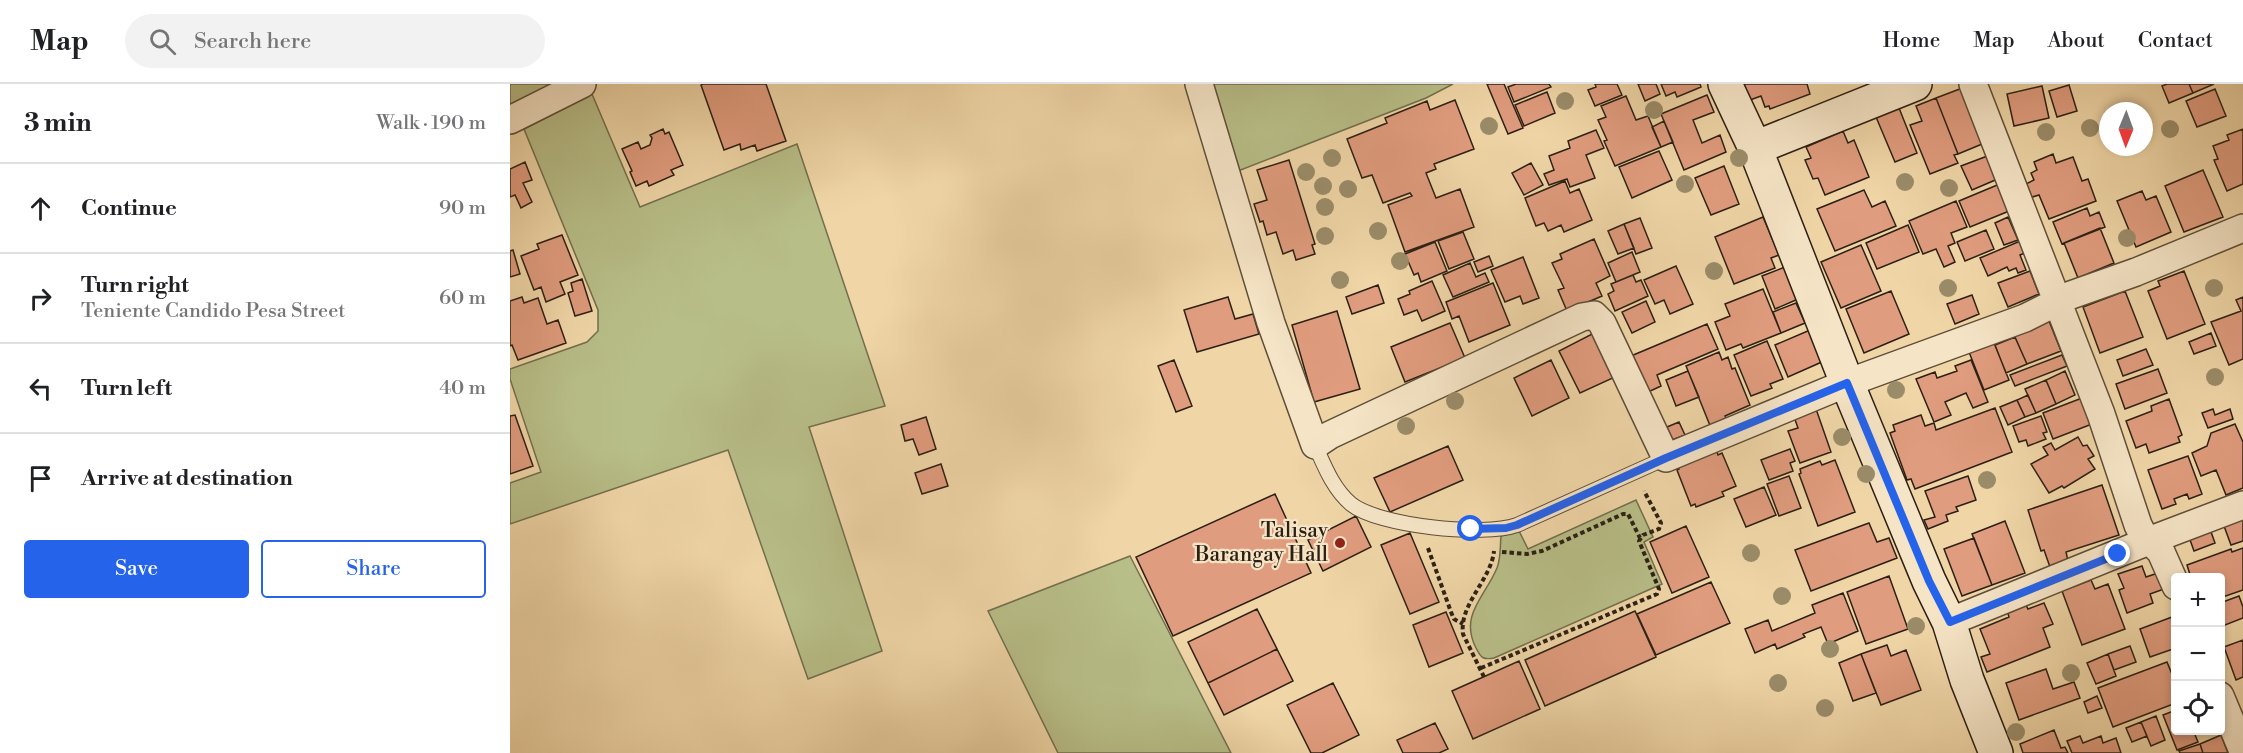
<!DOCTYPE html>
<meta charset="utf-8">
<style>
:root{--surface:#fff;--page:#f2f2f2;--text:#202124;--muted:#757577;--line:#e0e0e0;--accent:#2563eb}
body{margin:0;font-family:"Libre Bodoni",serif;background:var(--page);color:var(--text)}
.controls{position:absolute;right:18px;bottom:18px;display:grid;overflow:hidden;border-radius:6px;box-shadow:0 3px 9px #0003}
.controls button{width:54px;height:54px;display:grid;place-items:center;padding:0;border:0;border-bottom:2px solid var(--line);background:var(--surface);color:var(--text);font:30px sans-serif}
.compass{position:absolute;left:1589px;top:18px;width:54px;height:54px;border-radius:50%;background:var(--surface);box-shadow:0 3px 9px #0003;rotate:181deg}
.stop{position:absolute;width:18px;height:18px;margin:-14px;border:4px solid #2563eb;border-radius:50%;background:#fff}
.stop.end{background:#2563eb;border-color:#fff;box-shadow:0 2px 6px #0008}
.list{margin:0;padding:0;list-style:none}
h2{display:flex;justify-content:space-between;align-items:center;height:78px;margin:0;padding:0 24px;font-size:26px}
h2 small{font-size:20px;font-weight:400;color:var(--muted)}
.list li{display:grid;grid-template-columns:39px 1fr auto;gap:18px;align-items:center;box-sizing:border-box;height:90px;padding:0 24px;border-top:2px solid var(--line)}
.list b{display:block;font-size:22px;white-space:nowrap}
.list p{margin:0;font-size:20px;white-space:nowrap;color:var(--muted)}
.list em{font-size:20px;font-style:normal;color:var(--muted)}
.actions{display:flex;gap:12px;padding:18px 24px}
.actions a{flex:1;padding:14px 0;border:2px solid var(--accent);border-radius:6px;text-align:center;font-size:21px;color:var(--accent)}
.actions .main{background:var(--accent);color:#fff}
.icon{flex:none;width:33px;height:33px;fill:none;stroke:currentColor;stroke-width:2;stroke-linecap:round;stroke-linejoin:round}
.map{position:relative;flex:none;width:1733px;height:669px;overflow:hidden}
header{display:flex;align-items:center;gap:36px;box-sizing:border-box;height:84px;padding:0 30px;background:var(--surface);border-bottom:2px solid var(--line)}
header strong{font-size:28px}
nav{display:flex;gap:33px;margin-inline-start:auto;font-size:21px}
.search{width:420px;height:54px;background:var(--page);display:flex;align-items:center;gap:15px;box-sizing:border-box;padding:0 21px;border-radius:33px;color:var(--muted);font-size:22px}
main{display:flex}
aside{flex:1;background:var(--surface)}
.map>svg:first-child{display:block}
.green{fill:#b8be88;stroke:#726f4e;stroke-width:1.5}
.building{fill:#e09c7e;stroke:#2c2014;stroke-width:1.5}
.lines{fill:none;stroke-linecap:round;stroke-linejoin:round}
.lane-casing{stroke:#5d4e39;stroke-width:16}
.street-casing{stroke:#5d4e39;stroke-width:30}
.secondary-casing{stroke:#2c2014;stroke-width:36}
.path{stroke:#2c2014;stroke-width:4;stroke-dasharray:4.5 3;stroke-linecap:butt}
.lane{stroke:#f5e4c6;stroke-width:14}
.street{stroke:#f5e4c6;stroke-width:27}
.secondary{stroke:#f5e4c6;stroke-width:33}
.tree{fill:#9b8c69}
.route{stroke:#2563eb;stroke-width:8}
.poi-dot{fill:#8f2418;stroke:#f5e4c6;stroke-width:2}
.labels{text-anchor:middle;dominant-baseline:central;stroke-width:4.5;stroke-linejoin:round;paint-order:stroke}
.poi-label{font-size:21px;fill:#2c2014;stroke:#f5e4c6;text-anchor:end}
</style>
<header>
<strong>Map</strong>
<div class="search"><svg class="icon" aria-label="search" viewBox="0 0 24 24"><circle cx="10" cy="10" r="6"/><path d="M15 15l6 6"/></svg>Search here</div>
<nav><a>Home</a><a>Map</a><a>About</a><a>Contact</a></nav>
</header>
<main>
<aside>
<h2>3 min<small>Walk · 190 m</small></h2>
<ul class="list">
<li><svg class="icon" aria-label="ahead" viewBox="0 0 24 24"><path d="M12 20V5M6 11l6-6 6 6"/></svg><div><b>Continue</b></div><em>90 m</em></li>
<li><svg class="icon" aria-label="right" viewBox="0 0 24 24"><path d="M7 20v-9h11M14 6l5 5-5 5"/></svg><div><b>Turn right</b><p>Teniente Candido Pesa Street</p></div><em>60 m</em></li>
<li><svg class="icon" aria-label="left" viewBox="0 0 24 24"><path d="M17 20v-9H6M10 6l-5 5 5 5"/></svg><div><b>Turn left</b></div><em>40 m</em></li>
<li><svg class="icon" aria-label="arrive" viewBox="0 0 24 24"><path d="M6 21V4h12l-3 4 3 4H6"/></svg><div><b>Arrive at destination</b></div></li>
</ul>
<div class="actions"><a class="main">Save</a><a>Share</a></div>
</aside>
<div class="map">
<svg width="1733" height="669" viewBox="0 0 1733 669">
<rect width="100%" height="100%" fill="#f0d6a7"/>
<filter id="stains"><feTurbulence type="fractalNoise" baseFrequency=".00333" numOctaves="4"/><feColorMatrix values="0 0 0 0 .2 0 0 0 0 .09 0 0 0 0 .02 0 0 0 .5 -.17"/></filter>
<radialGradient id="worn" r=".72"><stop offset=".6" stop-color="#630" stop-opacity="0"/><stop offset="1" stop-color="#630" stop-opacity=".3"/></radialGradient>
<!-- green -->
<path class="green" d="M0,0H46L0,24Z
M703,0H943L916,14L728,87Z
M82,10L130,123L287,60L375,322L299,343L372,567L298,595L218,366L0,440V399L31,388L0,295V285L77,258L88,247V226L14,45Z
M1126,416L1143,453L1134,458L1152,500L984,574C973,576 971,574 966,564C949,531 975,513 987,484C991,474 990,462 991,452L1009,447L1018,465Z
M620,472L721,669H548L478,527Z"/>
<!-- building -->
<path class="building" d="M193,0H256L276,57L247,67L245,61L231,66L230,60L214,66L191,1Z
M977,0H994L1013,44L998,50Z
M1006,0H1039L1041,3L1004,18L998,3Z
M1085,0H1107L1112,11L1085,22L1078,6L1086,3Z
M1128,0H1146L1150,10L1135,17Z
M1151,0H1190L1191,3L1167,13L1165,8L1156,12Z
M1234,0H1297L1300,10L1260,25L1259,22L1255,23L1251,12L1240,16Z
M1657,0H1679L1683,9L1659,19L1652,2Z
M1679,0H1704L1683,9Z
M1559,1L1567,27L1547,33L1539,7Z
M1532,2L1539,34L1504,42L1497,10Z
M1455,3L1477,58L1448,70L1426,14Z
M1705,5L1716,32L1687,43L1676,17Z
M1037,8L1045,29L1014,42L1005,21Z
M1197,11L1204,28L1183,36L1192,59L1210,51L1216,68L1174,86L1151,30Z
M1116,12L1126,36L1138,32L1151,63L1105,82L1094,57L1097,56L1088,36L1096,33L1091,22Z
M1426,14L1448,70L1444,71L1448,79L1420,90L1400,41L1412,37L1406,22Z
M945,16L964,65L924,80L926,85L916,89L926,114L950,105L964,143L895,168L878,121L902,112L900,109L873,119L862,91L852,94L837,55L877,39L875,34L917,17L920,26Z
M1389,24L1407,69L1385,78L1366,33Z
M1154,37L1163,58L1151,63L1142,43Z
M153,45L155,50L159,48L173,81L161,86L164,91L139,102L137,97L126,102L120,88L122,87L112,65L128,58L131,65L140,61L142,54L140,51Z
M1733,45V100L1717,107L1704,76L1708,75L1703,62L1719,56L1717,51Z
M1086,46L1094,64L1076,71L1085,94L1060,103L1057,95L1039,101L1034,90L1044,86L1039,72L1060,64L1058,57Z
M1333,47L1338,59L1344,56L1359,93L1315,111L1308,94L1303,95L1295,76L1301,74L1296,63Z
M1149,67L1162,96L1122,114L1109,83Z
M1543,70L1546,79L1563,73L1572,97L1578,95L1586,117L1539,135L1529,111L1519,114L1514,101L1524,96L1521,89L1527,86L1524,78Z
M1480,71L1490,94L1462,106L1451,82Z
M779,76L805,160L802,161L805,170L786,176L783,166L773,170L766,148L757,151L753,137L750,138L744,120L757,116L747,86Z
M15,78L22,96L13,99L22,118L11,124L5,111L0,113V85Z
M1021,79L1033,101L1014,111L1002,89Z
M1214,82L1229,120L1201,131L1185,94Z
M1693,86L1713,133L1674,148L1655,102Z
M1055,97L1060,109L1069,105L1082,136L1054,148L1051,141L1038,147L1034,139L1026,142L1015,114Z
M1492,99L1504,125L1460,143L1449,117Z
M1354,106L1362,123L1375,117L1386,142L1325,167L1307,125Z
M1632,107L1636,116L1646,112L1661,148L1626,163L1607,117Z
M1446,117L1457,143L1441,149L1445,159L1438,162L1445,178L1434,183L1426,165L1413,170L1399,137Z
M1577,124L1580,132L1589,128L1595,143L1552,160L1543,138Z
M1253,133L1269,171L1261,174L1265,184L1224,200L1205,153Z
M1498,133L1508,156L1494,161L1485,139Z
M1130,134L1142,164L1126,170L1114,140Z
M1114,140L1124,164L1108,170L1098,147Z
M1398,141L1409,168L1367,185L1356,159Z
M1590,144L1604,179L1568,194L1554,159Z
M1476,146L1484,165L1455,177L1447,158Z
M953,148L964,175L939,185L928,157Z
M52,151L68,191L50,198L55,210L36,218L31,203L24,206L11,172L29,165L27,160Z
M1084,155L1100,192L1086,199L1092,212L1057,227L1048,206L1054,204L1042,179L1052,175L1050,170Z
M1515,155L1520,167L1510,171L1516,186L1508,189L1506,184L1499,187L1497,183L1478,192L1470,174Z
M925,158L937,187L911,198L908,189L904,191L895,170Z
M1351,161L1371,207L1331,224L1311,178Z
M3,166L10,190L0,193V167Z
M1122,168L1130,188L1106,198L1098,179Z
M979,172L983,182L968,188L964,178Z
M1013,173L1029,214L1013,220L1010,212L995,218L981,186Z
M960,179L966,193L975,189L979,198L943,213L933,191Z
M1166,182L1183,220L1160,230L1154,216L1145,220L1134,196Z
M1275,183L1288,215L1265,225L1252,192Z
M1520,187L1529,210L1498,223L1488,199Z
M1674,187L1695,240L1657,255L1638,207L1650,202L1648,197Z
M1123,191L1126,198L1131,196L1138,212L1105,227L1098,210L1104,207L1101,200Z
M72,195L82,227L65,232L58,209L63,207L61,199Z
M922,197L935,227L912,237L907,226L894,231L888,215L900,210L899,207Z
M983,199L1000,241L959,258L949,232L942,235L936,218Z
M868,201L874,219L842,230L836,213Z
M1253,205L1271,249L1233,264L1231,260L1216,266L1205,238L1220,232L1215,220Z
M1381,207L1399,250L1354,269L1336,225Z
M1615,207L1633,253L1590,269L1573,223Z
M1462,211L1469,230L1445,240L1437,220Z
M12,213L14,219L28,214L37,240L48,236L56,259L8,276L2,261L0,262V217Z
M718,213L725,235L743,230L749,250L687,268L674,226Z
M1733,213V275L1719,281L1701,238L1731,227L1726,216Z
M1136,217L1145,238L1122,249L1112,228Z
M1286,219L1295,239L1271,249L1263,228Z
M827,227L850,305L804,318L782,241Z
M1539,237L1551,267L1517,280L1504,251Z
M940,239L955,274L895,298L881,263Z
M1197,240L1208,265L1147,291L1151,302L1136,309L1121,272Z
M1300,246L1314,277L1278,293L1265,261Z
M1084,249L1105,293L1070,309L1049,267Z
M1701,249L1706,262L1684,270L1679,258Z
M1505,253L1517,280L1496,289L1485,261Z
M1257,257L1273,295L1260,300L1262,304L1241,312L1224,271Z
M1484,259L1499,296L1474,306L1459,268Z
M1636,265L1643,281L1613,292L1607,276Z
M1209,268L1212,276L1218,273L1222,285L1225,284L1240,321L1215,332L1217,337L1201,344L1176,282Z
M1552,271L1557,282L1505,302L1500,291Z
M664,276L682,322L666,328L648,282Z
M1041,276L1059,314L1022,332L1004,294Z
M1461,276L1478,318L1463,324L1456,309L1435,318L1441,331L1424,338L1406,295L1425,288L1427,294L1447,287L1445,282Z
M1648,285L1657,309L1615,325L1606,300Z
M1178,287L1189,313L1166,322L1156,296Z
M1555,287L1565,311L1546,320L1536,296Z
M1536,296L1546,320L1526,329L1515,305Z
M1518,311L1526,329L1515,333L1507,316Z
M1572,314L1582,340L1543,355L1533,329Z
M1659,315L1672,351L1668,353L1670,358L1639,369L1636,360L1626,364L1616,337L1642,327L1641,322Z
M1507,316L1515,333L1498,341L1490,323Z
M1305,322L1321,368L1290,379L1278,347L1288,344L1283,330Z
M1485,324L1502,368L1405,405L1401,395L1397,396L1380,349L1385,347L1383,341L1411,331L1415,342L1424,339L1426,346Z
M1703,325L1705,331L1720,325L1723,335L1698,344L1692,329Z
M5,331L23,382L0,390V332Z
M1531,332L1537,348L1533,349L1536,355L1518,362L1516,356L1509,358L1503,342Z
M416,333L426,365L409,371L403,355L395,357L391,341Z
M1169,338L1175,351L1162,356L1157,343Z
M1725,340L1733,358V404L1716,411L1706,386L1691,392L1682,369L1697,362L1701,349Z
M1568,353L1573,362L1577,361L1584,372L1578,375L1585,385L1554,404L1552,402L1539,409L1521,380L1538,371L1533,363L1541,359L1545,366Z
M938,362L953,396L880,428L864,394Z
M1205,362L1208,371L1212,369L1226,402L1212,408L1214,412L1186,423L1185,420L1181,422L1167,386L1169,385L1166,378Z
M1280,365L1285,377L1280,379L1283,387L1259,396L1251,376Z
M1678,372L1692,410L1679,415L1677,410L1664,415L1666,420L1652,425L1638,386Z
M1325,376L1345,428L1308,442L1289,390L1291,389L1290,385L1310,377L1312,381Z
M431,380L438,402L412,410L405,389Z
M1279,392L1291,424L1269,432L1257,400Z
M1458,392L1466,416L1446,423L1448,427L1436,431L1438,437L1418,445L1414,436L1425,433L1415,407Z
M1592,401L1609,451L1556,468L1558,477L1540,483L1534,466L1531,467L1518,426Z
M1254,403L1266,431L1236,443L1224,415Z
M765,410L801,489L663,552L626,473Z
M846,432L861,463L813,487L798,456Z
M1733,435V457L1721,461L1714,442Z
M1495,437L1515,489L1482,501L1462,450Z
M1359,439L1367,458L1379,454L1387,474L1301,507L1285,466Z
M1176,442L1199,493L1162,509L1140,458Z
M1700,445L1705,459L1684,467L1679,453Z
M900,449L929,518L900,530L871,461Z
M1464,454L1482,501L1452,512L1434,465Z
M1733,464V506L1710,514V494H1681L1677,481L1721,465L1722,468Z
M1632,482L1636,493L1648,489L1654,505L1640,510L1643,519L1617,529L1609,506L1614,504L1608,490Z
M1379,492L1398,545L1356,560L1337,508Z
M1581,496L1585,505L1598,500L1615,545L1572,561L1552,507Z
M1201,498L1220,539L1146,571L1127,530Z
M1333,509L1348,547L1318,560L1311,543L1293,550L1295,553L1267,565L1265,560L1245,569L1235,545L1258,536L1262,547L1305,529L1302,521Z
M1729,512L1733,523V534L1710,543V519Z
M1515,519L1518,525L1534,519L1543,540L1533,544L1540,563L1477,588L1471,573L1480,570L1470,545L1499,533L1497,526Z
M747,525L767,565L698,599L678,558Z
M1125,527L1146,573L1035,622L1015,576Z
M936,528L953,569L919,583L903,541Z
M1662,533L1666,543V564L1640,573L1630,545Z
M1733,556V593L1726,596L1714,563Z
M1377,561L1381,572L1396,566L1411,606L1371,621L1351,570Z
M1620,562L1626,578L1604,586L1598,570Z
M767,565L783,597L714,631L698,599Z
M1351,570L1366,609L1343,617L1329,579Z
M1598,570L1606,592L1586,600L1577,579Z
M1009,577L1030,625L963,655L942,607Z
M1657,578L1666,600V619L1603,643L1588,604Z
M1536,585L1543,605L1564,598L1570,614L1509,636L1496,599Z
M823,599L849,651L812,669H801L777,621Z
M1587,612L1592,624L1578,629L1574,618Z
M1666,626V646H1683L1688,658L1667,666L1653,631Z
M1646,632L1655,656L1641,662L1631,638Z
M1631,638L1637,652L1622,658L1616,644Z
M925,639L938,665L929,669H893L887,656Z
M1544,646L1551,664L1555,663L1558,669H1513L1510,660Z
M1711,651L1718,669H1693L1690,660Z
M1570,652L1573,659L1591,652L1593,659L1606,654L1611,669H1562L1557,657Z
M1690,660L1693,669H1670L1669,667Z"/>
<g class="lines">
<!-- lane casing -->
<g class="lane-casing">
<path id="lane" d="M805,361C814,381 823,405 841,420C868,442 974,453 1007,441L1156,374"/>
</g>
<!-- street casing -->
<g class="street-casing">
<path id="street" d="M689,0L761,239L805,361L820,351L1072,233L1084,231L1092,239L1156,374L1337,299L1515,234L1561,211L1626,188L1733,144
M1463,0L1591,330L1628,441L1632,449L1651,468L1666,502
M0,36L72,0
M1439,538L1641,456L1733,421
M1710,612L1733,667"/>
</g>
<!-- secondary casing -->
<g class="secondary-casing">
<path id="secondary" d="M1215,0L1245,64L1337,299L1419,497L1439,538L1457,596L1486,669
M1245,64L1405,0"/>
</g>
<!-- path -->
<path class="path" d="M918,464L941,528L944,535L953,540
M992,468L1017,470L1032,467L1113,430H1118L1130,454
M971,584L1147,510L1149,505L1129,457L1133,451L1149,445L1151,439L1134,407
M974,593L953,550C949,520 981,496 984,467"/>
<!-- lane -->
<use href="#lane" class="lane"/>
<!-- street -->
<use href="#street" class="street"/>
<!-- secondary -->
<use href="#secondary" class="secondary"/>
</g>
<!-- trees -->
<g class="tree">
<circle cx="1055" cy="17" r="9"/>
<circle cx="1144" cy="26" r="9"/>
<circle cx="979" cy="42" r="9"/>
<circle cx="1580" cy="44" r="9"/>
<circle cx="1660" cy="45" r="9"/>
<circle cx="1536" cy="48" r="9"/>
<circle cx="822" cy="74" r="9"/>
<circle cx="1229" cy="74" r="9"/>
<circle cx="796" cy="88" r="9"/>
<circle cx="1395" cy="98" r="9"/>
<circle cx="1175" cy="100" r="9"/>
<circle cx="813" cy="102" r="9"/>
<circle cx="1439" cy="104" r="9"/>
<circle cx="838" cy="105" r="9"/>
<circle cx="815" cy="123" r="9"/>
<circle cx="868" cy="147" r="9"/>
<circle cx="815" cy="152" r="9"/>
<circle cx="1617" cy="154" r="9"/>
<circle cx="890" cy="177" r="9"/>
<circle cx="1204" cy="187" r="9"/>
<circle cx="830" cy="196" r="9"/>
<circle cx="1438" cy="204" r="9"/>
<circle cx="1704" cy="204" r="9"/>
<circle cx="1705" cy="293" r="9"/>
<circle cx="1386" cy="306" r="9"/>
<circle cx="945" cy="317" r="9"/>
<circle cx="896" cy="342" r="9"/>
<circle cx="1332" cy="353" r="9"/>
<circle cx="1356" cy="390" r="9"/>
<circle cx="1477" cy="396" r="9"/>
<circle cx="1241" cy="469" r="9"/>
<circle cx="1272" cy="512" r="9"/>
<circle cx="1406" cy="542" r="9"/>
<circle cx="1320" cy="565" r="9"/>
<circle cx="1561" cy="589" r="9"/>
<circle cx="1268" cy="599" r="9"/>
<circle cx="1315" cy="624" r="9"/>
<circle cx="1506" cy="648" r="9"/>
</g>
<g class="lines">
<!-- route -->
<path class="route" d="M961,445L996,444L1007,441L1156,374L1337,299L1419,497L1440,538L1608,470"/>
</g>
<!-- markers -->
<circle class="poi-dot" cx="830" cy="459" r="6"/>
<g class="labels">
<!-- poi labels -->
<g class="poi-label">
<text x="818" y="447">Talisay<tspan x="818" dy="24">Barangay Hall</tspan></text>
</g>
</g>
<rect width="100%" height="100%" filter="url(#stains)"/>
<rect width="100%" height="100%" fill="url(#worn)"/>
</svg>
<div class="controls">
<button>+</button>
<button>−</button>
<button><svg class="icon" aria-label="locate" viewBox="0 0 24 24"><circle cx="12" cy="12" r="6"/><path d="M12 2v4M12 18v4M2 12h4M18 12h4"/></svg></button>
</div>
<svg class="compass" viewBox="-18 -18 36 36"><path d="M0-13l5 13h-10z" fill="#e53935"/><path d="M0 13l5-13h-10z" fill="#757577"/></svg>
<div class="stop" style="left:961px;top:445px"></div>
<div class="stop end" style="left:1608px;top:470px"></div>
</div>
</main>
